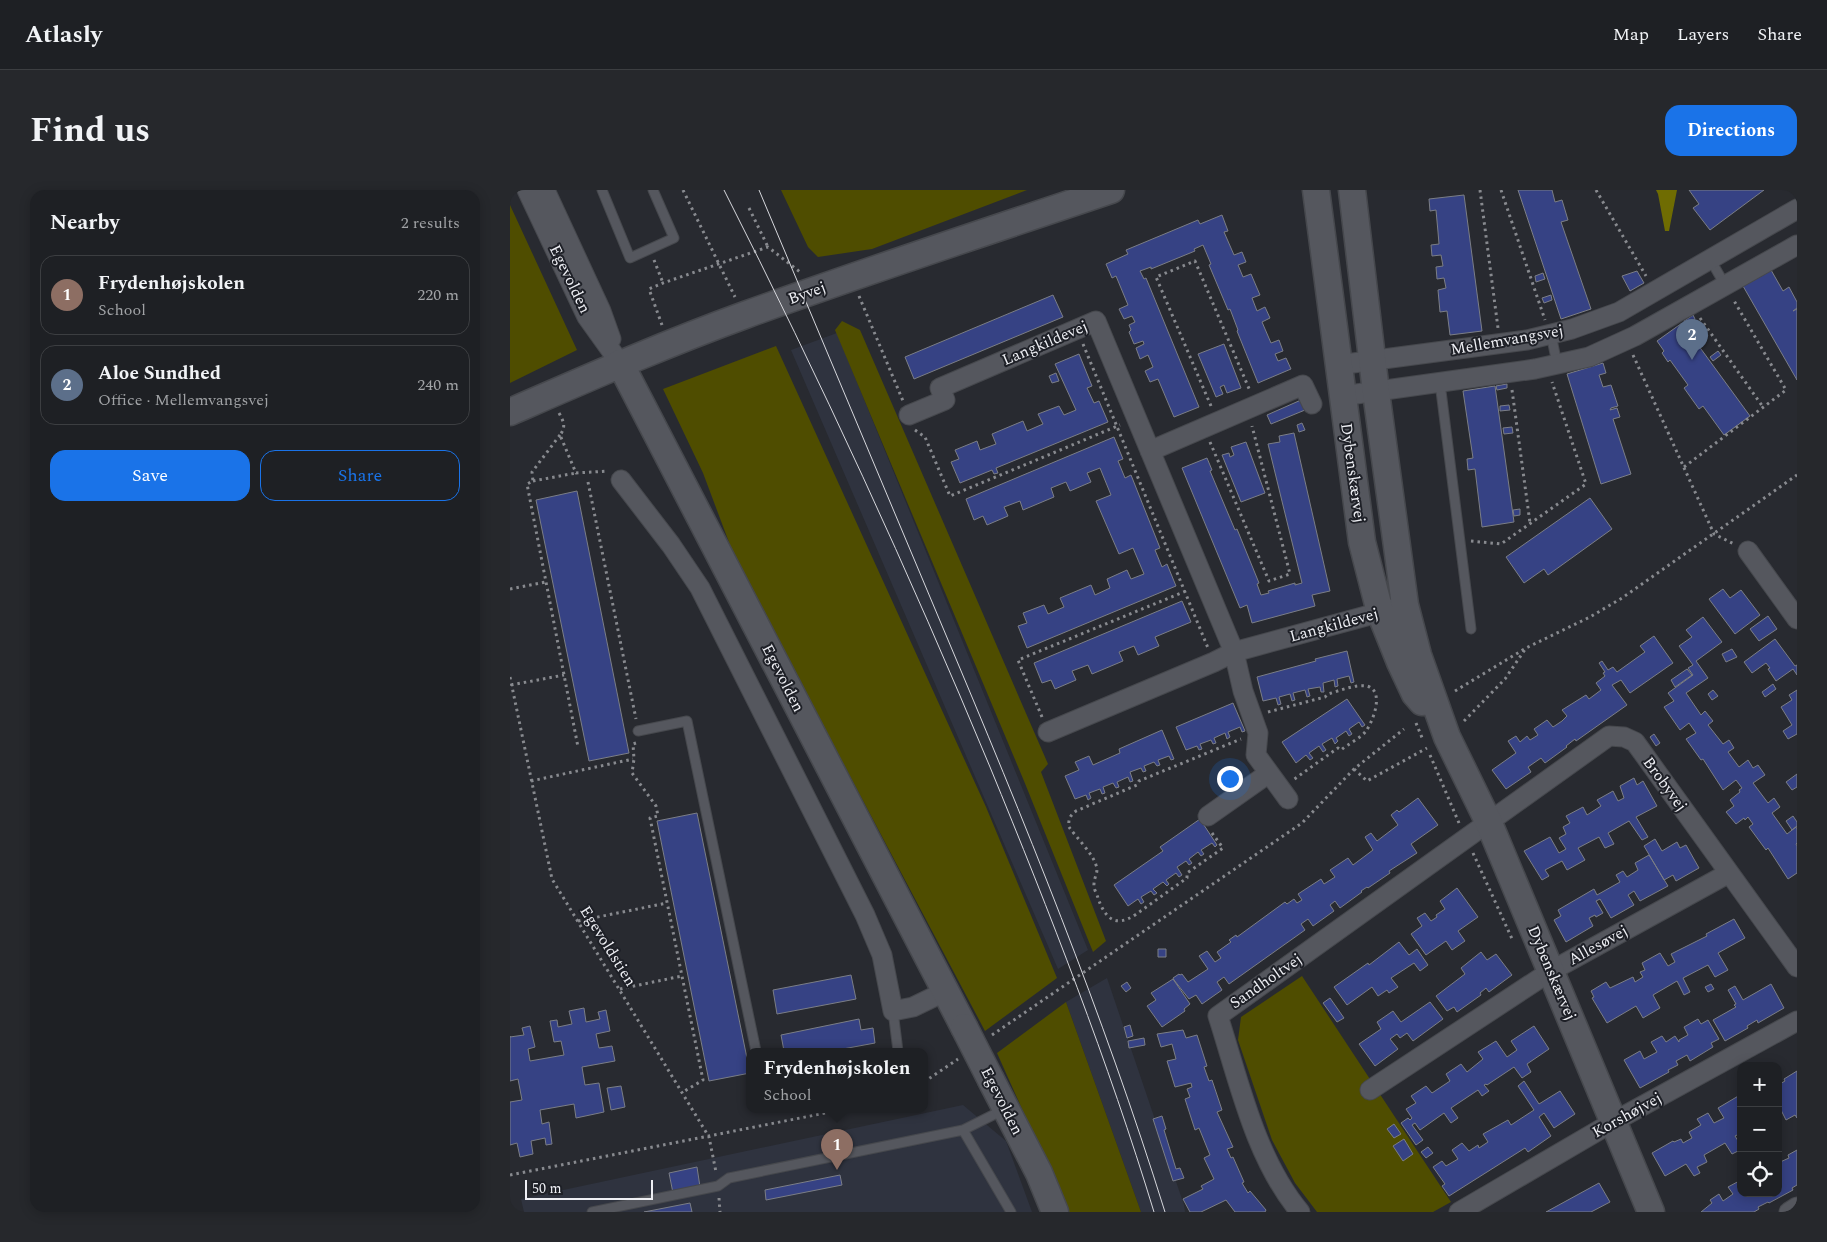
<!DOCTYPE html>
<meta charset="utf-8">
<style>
:root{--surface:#1e2024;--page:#26282c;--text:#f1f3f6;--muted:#a1a3a6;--line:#3c3e41;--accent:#1a73e8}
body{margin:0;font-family:Spectral,serif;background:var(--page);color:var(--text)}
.controls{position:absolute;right:15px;bottom:15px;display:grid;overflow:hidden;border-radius:10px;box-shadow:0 2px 12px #0003}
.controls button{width:45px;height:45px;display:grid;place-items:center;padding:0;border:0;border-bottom:1px solid var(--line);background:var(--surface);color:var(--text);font:25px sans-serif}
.scale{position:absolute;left:15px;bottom:12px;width:128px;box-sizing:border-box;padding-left:5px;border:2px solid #eeeff4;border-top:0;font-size:14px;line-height:18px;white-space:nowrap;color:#eeeff4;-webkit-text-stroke:4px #1e2027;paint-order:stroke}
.you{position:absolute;left:719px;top:588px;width:18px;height:18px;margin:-12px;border:4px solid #fff;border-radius:50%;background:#1a73e8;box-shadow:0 0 0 8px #1a73e833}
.badge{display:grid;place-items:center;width:32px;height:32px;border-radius:50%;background:var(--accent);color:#fff;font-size:16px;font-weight:700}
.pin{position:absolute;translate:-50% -41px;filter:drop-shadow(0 1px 2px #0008)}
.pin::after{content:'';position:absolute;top:26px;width:18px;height:15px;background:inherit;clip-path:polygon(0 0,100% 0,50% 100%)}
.popup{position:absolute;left:236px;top:858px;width:182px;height:65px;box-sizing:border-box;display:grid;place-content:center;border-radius:10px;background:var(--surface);filter:drop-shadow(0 1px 4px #0005);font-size:16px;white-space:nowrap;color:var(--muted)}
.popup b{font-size:19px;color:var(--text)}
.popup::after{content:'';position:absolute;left:50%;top:100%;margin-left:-10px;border:10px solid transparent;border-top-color:var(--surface)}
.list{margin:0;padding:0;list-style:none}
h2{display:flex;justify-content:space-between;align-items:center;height:65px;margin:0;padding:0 20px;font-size:21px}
h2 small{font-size:16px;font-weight:400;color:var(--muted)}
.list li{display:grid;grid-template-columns:32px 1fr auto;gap:15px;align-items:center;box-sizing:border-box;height:80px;margin:0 10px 10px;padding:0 10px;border:1px solid var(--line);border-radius:15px}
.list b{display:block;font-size:19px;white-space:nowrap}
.list p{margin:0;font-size:16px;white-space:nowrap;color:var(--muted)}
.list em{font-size:16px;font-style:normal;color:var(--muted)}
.actions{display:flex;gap:10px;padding:15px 20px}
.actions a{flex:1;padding:11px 0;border:1px solid var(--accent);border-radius:15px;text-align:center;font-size:18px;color:var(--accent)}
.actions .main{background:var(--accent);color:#fff}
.icon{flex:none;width:28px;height:28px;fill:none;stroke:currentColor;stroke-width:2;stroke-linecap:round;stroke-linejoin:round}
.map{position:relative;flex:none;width:1287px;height:1022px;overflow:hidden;border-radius:15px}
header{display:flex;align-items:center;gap:30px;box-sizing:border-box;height:70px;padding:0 25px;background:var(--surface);border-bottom:1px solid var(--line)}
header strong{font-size:24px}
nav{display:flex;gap:28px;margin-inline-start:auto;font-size:18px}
.intro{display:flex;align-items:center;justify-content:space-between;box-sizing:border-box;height:120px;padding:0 30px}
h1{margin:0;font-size:35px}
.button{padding:12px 22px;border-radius:15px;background:var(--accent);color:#fff;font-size:18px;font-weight:700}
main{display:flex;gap:30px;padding:0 30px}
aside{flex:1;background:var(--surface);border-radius:15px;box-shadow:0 2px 12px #0003}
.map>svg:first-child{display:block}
.built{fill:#2f333f}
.green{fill:#4f4d00}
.water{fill:#6f6c02}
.building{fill:#364284;stroke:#7b7e86}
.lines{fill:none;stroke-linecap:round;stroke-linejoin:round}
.lane-casing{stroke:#46484d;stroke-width:11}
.street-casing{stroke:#46484d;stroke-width:21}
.secondary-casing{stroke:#46484d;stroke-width:29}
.path{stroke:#888a8f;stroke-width:3;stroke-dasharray:2.5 4;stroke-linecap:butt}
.lane{stroke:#55575e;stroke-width:9}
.street{stroke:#55575e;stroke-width:19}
.secondary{stroke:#55575e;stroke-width:26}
.tram{stroke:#d7d8dd;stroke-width:1}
.secondary-bridge-casing{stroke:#46484d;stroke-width:29;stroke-linecap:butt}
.secondary-bridge{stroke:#55575e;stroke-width:26}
.labels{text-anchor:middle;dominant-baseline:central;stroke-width:4;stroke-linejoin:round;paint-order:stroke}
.street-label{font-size:16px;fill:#eeeff4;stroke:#1e2027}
</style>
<header>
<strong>Atlasly</strong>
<nav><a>Map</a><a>Layers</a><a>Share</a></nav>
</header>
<div class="intro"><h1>Find us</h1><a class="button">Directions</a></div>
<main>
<aside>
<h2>Nearby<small>2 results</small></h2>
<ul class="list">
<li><span class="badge" style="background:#8d6e63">1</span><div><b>Frydenhøjskolen</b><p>School</p></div><em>220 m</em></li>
<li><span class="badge" style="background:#5c6f8a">2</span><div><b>Aloe Sundhed</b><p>Office · Mellemvangsvej</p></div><em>240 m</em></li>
</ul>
<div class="actions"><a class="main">Save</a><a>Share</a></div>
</aside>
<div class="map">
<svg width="1287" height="1022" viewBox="0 0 1287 1022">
<rect width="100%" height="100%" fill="#282a30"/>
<!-- built -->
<path class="built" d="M327,143L578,760L548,779L281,160Z
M597,788L674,1015L675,1022H631L556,812Z
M453,915L496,951L522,1022H14L11,1009Z"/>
<!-- green -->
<path class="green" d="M271,0H517L362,59L308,67L298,57Z
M0,15L67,160L0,193Z
M332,131L350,140L538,574L531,582L596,751L583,762L514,591L325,140Z
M266,156L476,617L547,788L475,841L226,371L193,283L153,199Z
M792,786L941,1012L923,1022H807L785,993L762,950L728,850L731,827Z
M556,812L631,1022H558L487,863Z"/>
<!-- water -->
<path class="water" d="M1146,0H1167L1159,41H1155L1148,4Z"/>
<!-- building -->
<path class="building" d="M1008,0H1042L1045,12L1052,10L1058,30L1051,32L1081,119L1051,129Z
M1179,0H1254L1200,40L1183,18L1189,14Z
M954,5L972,141L940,145L937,121L930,122L928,100L936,98L934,88L927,89L926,77L933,76L931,65L922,66L921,55L929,54L928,42L926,20L920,21L919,9Z
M712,25L718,41L714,42L724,65L732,62L736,72L728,75L733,87L741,84L750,105L742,108L747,121L755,117L760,128L752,132L761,153L769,150L773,161L765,164L768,171L776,168L781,179L748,193L727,141L728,140L720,119L718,120L699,75L701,74L693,55L684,59L685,61L641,79V77L630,81L634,89L636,88L689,217L664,227L648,189L640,192L635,181L643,177L638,165L630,169L626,158L634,154L633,151L624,154L619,142L621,140L619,135L625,132L622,126L614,129L609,119L618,115L606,86L602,88L596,74L618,64L616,60L688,30L690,34Z
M1261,80L1273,101L1279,97L1287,112V118L1283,121L1287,119V190L1233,96Z
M1127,81L1134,93L1120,101L1112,86Z
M1033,83L1035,89L1026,92L1025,86Z
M543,105L553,127L404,189L395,167Z
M1041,105L1042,110L1034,113L1032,108Z
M1183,125L1185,129L1176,135L1174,131Z
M1172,133L1240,226L1214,245L1193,216L1189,219L1174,198L1178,195L1160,170L1158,172L1152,163L1154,161L1147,151Z
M1195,142L1198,146L1190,153L1187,148Z
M714,154L731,198L717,203L714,195L710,197L713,204L706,207L688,164Z
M1208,161L1211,165L1203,171L1200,167Z
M569,164L582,196L577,198L584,213L589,211L598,232L486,278L488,283L484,284L482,280L450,293L441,272L449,269L445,260L467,251L470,260L486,254L482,244L513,231L517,241L533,234L528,224L549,216L554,225L566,220L545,174Z
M1093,173L1096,183L1089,185L1093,197L1101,195L1108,216L1101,218L1100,220L1107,218L1110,227L1103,229L1121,284L1091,294L1057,184Z
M546,183L549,191L542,193L539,186Z
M997,194V198L987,200L986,196Z
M985,196L1004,332L972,337L965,279L958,280L957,269L963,268L953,201Z
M791,210L795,220L761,234L757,225Z
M999,215L1000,220L990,221V216Z
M792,233L795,240L789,242L787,235Z
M1002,237L1003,243L994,244L993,238Z
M784,243L820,401L802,405L805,416L742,433L737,415L730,418L672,278L697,268L702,280L700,281L725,340L727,339L749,393L747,394L751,405L759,403L758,401L785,393V395L792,393L758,254L770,252L769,246Z
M604,247L613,269L608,271L615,288L621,285L650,358L645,360L652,377L657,374L666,396L517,458L508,436L517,433L513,423L534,415L538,424L554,417L550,408L581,395L585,405L600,398L597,389L617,380L621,389L634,384L623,358L609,364L586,311L601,305L590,278L577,283L581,292L560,301L556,292L541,298L544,307L513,320L510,311L494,317L498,326L477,335L473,326L464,330L456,309Z
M736,252L755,303L731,312L712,265L719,263L720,267L724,265L721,257Z
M67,301L119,563L79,571L26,310Z
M1080,308L1102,339L1038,385L1034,379L1014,393L996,367Z
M1010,319V325L1004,326L1003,320Z
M1213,399L1220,408L1231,400L1250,425L1225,444L1199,409Z
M672,411L681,432L645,447L649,456L628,465L624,456L609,462L613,471L582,484L578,475L562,481L566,490L545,499L541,490L532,493L524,473Z
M1258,426L1267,439L1249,451L1240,439Z
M1193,427L1212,452L1186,471L1198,488L1176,503L1191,525L1195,521L1203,531L1198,535L1213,554L1219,550L1224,558L1218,562L1229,577L1238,570L1243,578L1248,575L1255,585L1243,593L1258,613L1264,608L1270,617L1262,623L1277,644L1286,637L1287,639V653L1286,654L1287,656V683L1278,689L1258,658L1256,660L1239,637L1243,634L1238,627L1235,630L1234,628L1226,634L1216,622L1224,616L1220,610L1230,602L1229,600L1232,598L1226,590L1213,600L1193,569L1191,570L1176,549L1186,543L1179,533L1170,540L1154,517L1164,511L1158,503L1183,485L1178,478L1183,475L1169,456L1182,447L1176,440Z
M1144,446L1163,473L1120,503L1111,490L1102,495L1117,515L1066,551L1065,549L1056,556L1057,557L1035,573L1031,568L1018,577L1021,582L996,599L982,580L1006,563L998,551L1006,546L1010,552L1017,546L1020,550L1028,545L1024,539L1037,530L1043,537L1052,531L1057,526L1052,520L1076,505L1079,509L1091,500L1086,493L1095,486L1093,483L1095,482L1089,473L1092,471L1098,480L1103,477L1107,482L1135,462L1130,456Z
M1265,449L1285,476L1287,475V485L1283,479L1266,491L1258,479L1260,478L1256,473L1242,483L1234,472Z
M1222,459L1227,467L1216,472L1212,464Z
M837,461L844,492L841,493L839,486L827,489L828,496L825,497L824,490L813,493L814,502H811L810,497L798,499L800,506L797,507L795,500L783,503L785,510L782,511L780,504L769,507L771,514L768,515L766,508L753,511L747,487L806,471L805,469Z
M1177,479L1182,485L1165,497L1161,490Z
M1263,494L1266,499L1255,507L1252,502Z
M1203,500L1208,506L1202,510L1198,504Z
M1287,500V544L1278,549L1273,541L1282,535L1271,517L1282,510L1279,505Z
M837,509L855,535L852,537L849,532L839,539L842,544L839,546L836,541L826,548L828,551L825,554L822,548L812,554L816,560L813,562L809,556L799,563L803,568L800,570L796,565L786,573L772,552Z
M723,513L735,541L732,542L730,537L718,542L720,547L717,549L715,543L704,548L706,553L703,554L701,550L690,554L692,559L689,560L687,556L676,560L666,537Z
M652,540L664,569L661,570L659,566L648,570L650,575L647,576L644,572L634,576L636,581L633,582L631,578L620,582L623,591L620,592L618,587L607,592L609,597L606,598L603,593L593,597L595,603L592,604L590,599L579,603L581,608L578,610L576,605L565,609L555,586L569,580L565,572L579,566L583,575L610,563L609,559Z
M1144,544L1150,553L1146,556L1140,547Z
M1287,584V597L1282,600L1276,592Z
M1124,588L1127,595L1133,591L1147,616L1126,627L1138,647L1132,650L1119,631L1098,643L1104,654L1095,658L1089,647L1068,658L1075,670L1057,680L1052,671L1035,680L1039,686L1032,690L1014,661L1040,647L1049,663L1056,659L1049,648L1056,644L1053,637L1060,633L1056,626L1073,617L1077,625L1091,616L1087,610L1103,601L1108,611L1114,608L1110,596Z
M908,608L928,635L901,654L907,663L879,681L880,683L858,698L857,697L851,701L852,702L830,718L825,711L820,715L824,721L803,736L798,729L791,734L795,740L719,794L714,787L707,792L712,800L692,814L686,805L679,809L664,790L663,788L669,784L670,785L672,784L678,792L698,779L689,766L697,761L705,772L711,768L707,762L721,752L719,750L726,745L727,747L775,712L777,714L784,709L787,713L792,710L788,704L811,689L814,694L825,687L820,680L838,668L843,675L863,660L855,647L861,643L867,651L888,635L881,625L887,620L889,622Z
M187,623L240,883L199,891L147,631Z
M1283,626L1287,632V636L1282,640L1276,631Z
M690,629L707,655L705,657L702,653L691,660L694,664L691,666L688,662L679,669L682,673L679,675L676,671L667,677L672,685L669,687L666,683L656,690L659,694L657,696L653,692L643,699L647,703L644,705L641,701L631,707L634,712L631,714L628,709L618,716L604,695L653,661L650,657Z
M1145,649L1152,661L1167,652L1170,658L1176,655L1189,678L1166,691L1163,685L1154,690L1134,656Z
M1139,665L1158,696L1130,711L1124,701L1118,705L1124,715L1101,728L1090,709L1086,711L1093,723L1086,727L1085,725L1079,728L1083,736L1056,752L1044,730L1051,726L1048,720L1084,699L1087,705L1110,692L1106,685L1113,681L1117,687L1128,680L1125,673Z
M947,698L968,727L948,741L955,751L942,760L936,751L916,765L901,744L912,736L907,728L915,723L921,731L927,727L926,725L935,719L930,711Z
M1224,729L1235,748L1208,763L1218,780L1205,787L1198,775L1173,788L1180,802L1174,805L1167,791L1143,805L1150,818L1133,828L1126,816L1097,833L1082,808L1084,807L1081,801L1096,792L1100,798L1123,787L1125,792L1133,787L1130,782L1135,780L1132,773L1150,763L1158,776L1165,772L1161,764L1197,746L1196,744Z
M889,752L899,765L907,759L918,775L910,781L904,773L881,788L888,797L879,803L877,800L868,806L862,797L837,815L824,797L858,773L859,775Z
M648,759H656V767H648Z
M971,762L977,770L986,764L1002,785L979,802L976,798L970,803L971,805L947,822L944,817L937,821L926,806L955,784L951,778Z
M341,785L346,809L267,824L263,800Z
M663,789L680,814L674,819L675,821L652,837L637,816L646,810L641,803Z
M617,792L621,798L616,802L611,796Z
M1201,794L1204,799L1198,802L1195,797Z
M1261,794L1274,818L1248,833L1247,830L1237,836L1238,838L1215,851L1203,830L1226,817L1224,815L1226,814L1218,800L1225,796L1233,810Z
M820,808L834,828L827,832L813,813Z
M920,812L933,829L903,851L897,843L890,848L887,844L880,849L888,859L865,876L849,854L871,839L867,832L883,821L891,832Z
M74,818L76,832L90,829L88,822L96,820L100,841L86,844L89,858L102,856L105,871L72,877L75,895L89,893L94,922L66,928L64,914L30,920L32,934L39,932L42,954L36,955L35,948L21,951L23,964L10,967L7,953L0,955V912L12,910L8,889L0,891V846V847L14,845L12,838L20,836L25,857L18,859L20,871L54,865L51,851L44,852L40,831L47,830L48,837L62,834L59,821Z
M349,829L351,840L363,838L365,853L322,861H274L271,845Z
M1188,829L1191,834L1198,830L1209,849L1201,853L1203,857L1180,871L1177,865L1166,871L1168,875L1158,880L1159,882L1130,898L1114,870L1130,861L1134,869L1147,862L1141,852L1152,846L1156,852L1165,846L1169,852V850L1178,845L1174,837Z
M620,835L623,846L617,848L614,837Z
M1024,836L1039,859L1017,874L1021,882L1012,888L1004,877L977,895L976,894L974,895L979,901L972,906L968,900L941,918L948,928L941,933L934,923L910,940L905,933L902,935L913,950L906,955L891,933L898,928L900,930L902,928L896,919L906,913L901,906L916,896L922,903L940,891L936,884L951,874L957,882L973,869L968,862L986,851L997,867L1007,860L1001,851Z
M673,840L676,848L687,845L697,876L694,877L699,891L702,890L712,920L707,922L723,957L717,959L721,968L723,967L734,992L732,993L738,1003L740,1001L756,1020L755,1022H725L716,1010L691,1022H680L673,1009L693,999L691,996L704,989L694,968L700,965L689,938L685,940L675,909L680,907L677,899L682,897L681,893L665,897L657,871L666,869L662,854L651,857L647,844Z
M634,848L635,855L619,858L618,851Z
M1287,881V928L1285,925L1276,930L1271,920L1268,921V895L1275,891L1274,889Z
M1014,891L1029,914L1050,901L1065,924L1044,938L1034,923L1029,927L1041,946L1018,962L1015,958L939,1006L932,996L935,994L923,977L932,971L936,976L948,969L942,960L952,953L959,961L968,955L969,958L978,952L973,944L998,930L1001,935L1024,920L1008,896Z
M111,896L115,917L101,920L97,898Z
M1230,905L1231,943L1225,946L1230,954L1228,961L1222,964L1215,953L1194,965L1197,972L1187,977L1190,983L1184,986L1176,974L1155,986L1142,963L1163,951L1164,952L1171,949L1173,953L1182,948L1179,942L1191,935L1187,929L1198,923L1204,933L1214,928L1208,918Z
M652,926L656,939L654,940L666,979L670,978L674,988L663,991L643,929Z
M884,934L891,944L884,948L877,939Z
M894,949L903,964L893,971L883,956Z
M918,957L923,963L916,968L911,962Z
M1287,960V995L1282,998L1283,1000L1259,1013L1258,1012L1248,1017L1249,1019L1244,1022H1191L1202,1013L1200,1010L1209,1004L1213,1011L1223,1004L1218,997L1231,990V1003H1268V973L1279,968L1278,965Z
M187,977L190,997L163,1003L159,983Z
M330,985L332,995L256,1010L255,1000Z
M1089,993L1100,1012L1081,1022H1036Z
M180,1013L182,1022H134Z"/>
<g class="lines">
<!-- lane casing -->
<g class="lane-casing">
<path id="lane" d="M92,0L120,68L164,48L143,0
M1200,69L1215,95
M1041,144L1047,174
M930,193L961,439
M128,541L177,531L246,861
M383,821L388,861
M453,940L493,920
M82,1022L208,996L219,988L453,940L501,1022"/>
</g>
<!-- street casing -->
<g class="street-casing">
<path id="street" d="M17,0L77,127L110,173
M35,0L91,121L101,149
M828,175L1017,150L1062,139L1109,122L1287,19
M832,206L1025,179L1079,167L1125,146L1287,55
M399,225L435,210L430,198L586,131L724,462L882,419
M640,261L793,195L802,214
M111,290L161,355L190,398L355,725L372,765L383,821L403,817L436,801
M1238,361L1287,429
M538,542L704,472L724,462L733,501L748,543L746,565L778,609
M698,626L759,583
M860,900L1041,781L1219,683
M790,1022C745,968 729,891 708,826L1099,546L1114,547L1125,552L1287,777
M949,1022L1103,932L1287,831
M1279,1022L1287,1017"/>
</g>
<!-- secondary casing -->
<g class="secondary-casing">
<path id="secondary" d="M806,0L852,352L870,422L890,472L905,504L912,512
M842,0L866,202L895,415L908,465L937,547L979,633L1141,1022
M110,173L454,837
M0,222C78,188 155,154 235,125C356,81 479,41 601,0
M481,890L529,983L545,1022"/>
</g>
<!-- path -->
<path class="path" d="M173,0L225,107
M970,0L988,138
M991,0L1035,130
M1086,0L1136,86
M239,18L258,57
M144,70L153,93
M349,106L393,211
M1190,128L1253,217
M152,135L139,99L153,93L258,57L290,82
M573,154L698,458
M1123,165L1204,344L1224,354
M1002,200L1020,333
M701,216L646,87L685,71L740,201
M49,223C54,232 56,237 50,245L66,283L98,281
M405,240L415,247L440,306L610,235
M50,245L22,282L23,291L17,294L68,557
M700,252L759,391L780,384L742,236
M1174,277L1276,200L1223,109
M23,291L66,283
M78,292L126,529
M961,351L991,354L1076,294L1042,192
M0,399L36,392
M0,487L42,689L199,947L206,982
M1,495L54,485
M945,501L1016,458L1080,427L1112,408L1287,285
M758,522L815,507L818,504C829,501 845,494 857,496C875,501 863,531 856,541C851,548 838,554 831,560L828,558L783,590
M532,527L508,470L676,401
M954,531L995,489L1016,458
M906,533L913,550
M126,553L123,554L124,569L122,583L146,616L148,626L140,628L193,890L173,902
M920,565L949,633
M844,579L857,591L917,558
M21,591L123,569
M702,643L713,658L677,683V688L625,725C605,738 595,728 588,708C587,704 583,698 584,694C584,687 589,682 586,675C583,664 566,647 559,637C558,630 560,625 566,621L627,595L629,591L731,549
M963,663L1003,751
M68,731L157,713
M110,799L172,786
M482,845L792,633L844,579L894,539
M414,892L448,869
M0,985L336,919
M209,1008L210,1022"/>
<!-- lane -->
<use href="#lane" class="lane"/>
<!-- street -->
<use href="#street" class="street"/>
<!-- secondary -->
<use href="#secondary" class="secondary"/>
<!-- tram -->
<path class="tram" d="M214,0C310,189 399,382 480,577C540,723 598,871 644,1022
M249,0C310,146 372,292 433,438C514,630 593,823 655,1022"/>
<!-- secondary-bridge casing -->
<g class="secondary-bridge-casing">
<path id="secondary-bridge" d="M454,837L481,890"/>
</g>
<!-- secondary-bridge -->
<use href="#secondary-bridge" class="secondary-bridge"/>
</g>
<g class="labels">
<!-- street labels -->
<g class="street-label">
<text transform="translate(60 89) rotate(64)">Egevolden</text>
<text transform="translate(297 103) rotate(-20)">Byvej</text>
<text transform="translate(997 150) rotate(-10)">Mellemvangsvej</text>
<text transform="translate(535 153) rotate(-23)">Langkildevej</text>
<text transform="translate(843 283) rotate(82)">Dybenskærvej</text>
<text transform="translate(824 435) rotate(-15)">Langkildevej</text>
<text transform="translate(273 488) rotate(63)">Egevolden</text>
<text transform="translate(1155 594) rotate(54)">Brobyvej</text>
<text transform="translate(1088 755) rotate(-29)">Allesøvej</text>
<text transform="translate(98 756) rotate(58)">Egevoldstien</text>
<text transform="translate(1042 783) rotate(67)">Dybenskærvej</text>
<text transform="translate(756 791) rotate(-35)">Sandholtvej</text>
<text transform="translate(492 911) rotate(63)">Egevolden</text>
<text transform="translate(1117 925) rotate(-29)">Korshøjvej</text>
</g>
</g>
</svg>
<div class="controls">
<button>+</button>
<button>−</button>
<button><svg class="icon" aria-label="locate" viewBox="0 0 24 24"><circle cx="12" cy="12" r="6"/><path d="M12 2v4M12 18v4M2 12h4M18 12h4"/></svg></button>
</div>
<div class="scale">50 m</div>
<div class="you"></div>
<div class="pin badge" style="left:327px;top:980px;background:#8d6e63">1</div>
<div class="popup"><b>Frydenhøjskolen</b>School</div>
<div class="pin badge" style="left:1182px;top:170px;background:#5c6f8a">2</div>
</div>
</main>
